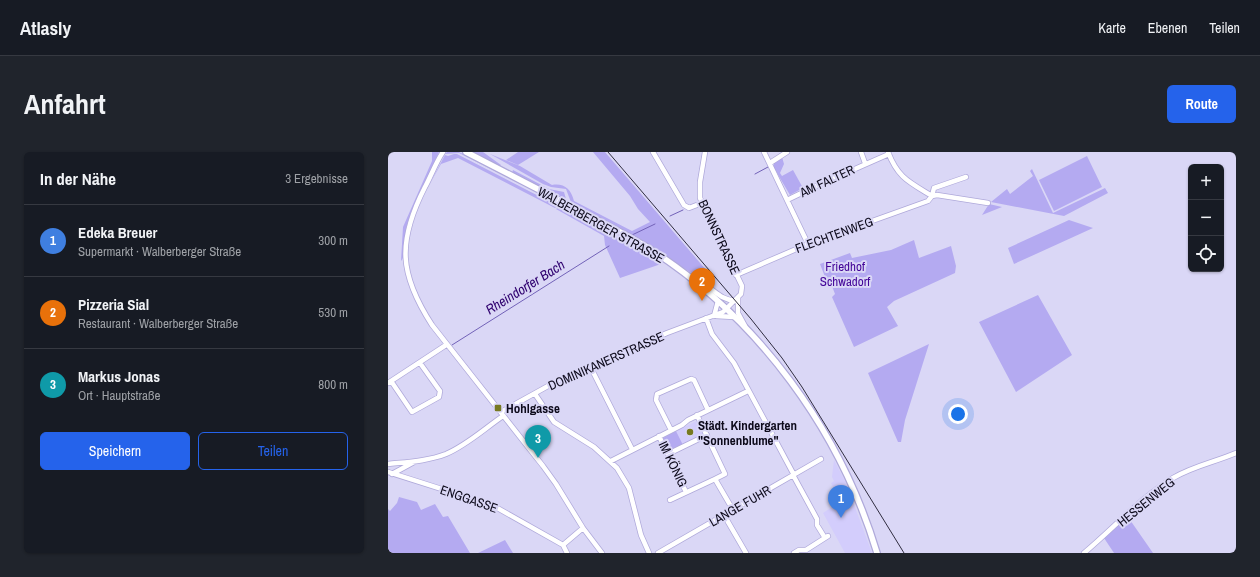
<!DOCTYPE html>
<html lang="de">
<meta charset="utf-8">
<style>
:root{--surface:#171b24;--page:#20242c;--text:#f1f3f6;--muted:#9ea1a6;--line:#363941;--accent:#2563eb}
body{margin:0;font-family:"Archivo Narrow",sans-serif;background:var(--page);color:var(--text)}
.controls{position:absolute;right:12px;top:12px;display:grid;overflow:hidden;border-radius:6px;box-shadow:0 1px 3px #0004}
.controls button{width:36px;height:36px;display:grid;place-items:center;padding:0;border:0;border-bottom:1px solid var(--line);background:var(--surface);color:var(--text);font:20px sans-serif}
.you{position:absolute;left:570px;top:262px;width:14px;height:14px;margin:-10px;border:3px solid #fff;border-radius:50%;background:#1a73e8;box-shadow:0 0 0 6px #1a73e833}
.badge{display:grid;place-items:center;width:26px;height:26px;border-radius:50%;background:var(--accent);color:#fff;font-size:13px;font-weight:700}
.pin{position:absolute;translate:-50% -33px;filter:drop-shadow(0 1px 2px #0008)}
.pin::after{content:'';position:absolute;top:21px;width:14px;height:12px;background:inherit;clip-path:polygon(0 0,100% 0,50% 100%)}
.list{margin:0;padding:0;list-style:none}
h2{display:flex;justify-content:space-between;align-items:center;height:52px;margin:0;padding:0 16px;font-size:17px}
h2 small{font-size:13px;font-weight:400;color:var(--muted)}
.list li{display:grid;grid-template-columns:26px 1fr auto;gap:12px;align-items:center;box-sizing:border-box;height:72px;padding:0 16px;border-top:1px solid var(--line)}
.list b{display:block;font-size:15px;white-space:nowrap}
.list p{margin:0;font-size:13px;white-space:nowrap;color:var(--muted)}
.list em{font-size:13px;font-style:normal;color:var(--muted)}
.actions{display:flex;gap:8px;padding:12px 16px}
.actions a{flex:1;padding:9px 0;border:1px solid var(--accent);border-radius:6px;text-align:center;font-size:14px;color:var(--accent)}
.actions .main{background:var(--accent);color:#fff}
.icon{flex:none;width:22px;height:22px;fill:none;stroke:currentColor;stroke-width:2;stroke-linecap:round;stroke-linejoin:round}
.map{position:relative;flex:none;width:848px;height:401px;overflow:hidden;border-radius:6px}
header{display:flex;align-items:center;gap:24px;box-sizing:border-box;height:56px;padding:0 20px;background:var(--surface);border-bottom:1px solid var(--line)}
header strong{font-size:19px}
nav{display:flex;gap:22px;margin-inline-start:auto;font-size:14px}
.intro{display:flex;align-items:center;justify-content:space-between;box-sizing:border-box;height:96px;padding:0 24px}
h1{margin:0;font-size:28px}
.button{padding:10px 18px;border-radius:6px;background:var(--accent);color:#fff;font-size:14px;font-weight:700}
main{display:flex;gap:24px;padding:0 24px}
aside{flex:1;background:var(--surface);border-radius:6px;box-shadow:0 1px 3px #0004}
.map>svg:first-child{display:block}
.built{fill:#d3cdfc}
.green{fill:#b4aaf1}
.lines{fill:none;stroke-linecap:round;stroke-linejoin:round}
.stream{stroke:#7262b8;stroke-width:1}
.minor-casing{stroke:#afa9da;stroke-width:6}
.major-casing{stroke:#afa9da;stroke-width:8}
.minor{stroke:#fff;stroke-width:4.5}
.major{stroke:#fff;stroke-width:5.5}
.tram{stroke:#302d40;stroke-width:1}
.poi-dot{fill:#777921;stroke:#dad7f6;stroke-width:1.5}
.labels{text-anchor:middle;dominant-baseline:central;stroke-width:4;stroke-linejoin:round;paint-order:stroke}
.street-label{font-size:13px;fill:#0d0a1b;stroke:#dad7f6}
.park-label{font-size:13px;fill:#430598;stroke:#dad7f6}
.poi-label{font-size:13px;font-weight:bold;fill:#0d0a1b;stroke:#dad7f6;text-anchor:start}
.water-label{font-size:14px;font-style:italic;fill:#2f016f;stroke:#dad7f6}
</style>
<header>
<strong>Atlasly</strong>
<nav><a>Karte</a><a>Ebenen</a><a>Teilen</a></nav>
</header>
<div class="intro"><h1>Anfahrt</h1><a class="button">Route</a></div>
<main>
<aside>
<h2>In der Nähe<small>3 Ergebnisse</small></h2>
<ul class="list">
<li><span class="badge" style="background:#3f7fe0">1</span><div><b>Edeka Breuer</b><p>Supermarkt · Walberberger Straße</p></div><em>300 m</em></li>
<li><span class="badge" style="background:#e8710a">2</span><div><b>Pizzeria Sial</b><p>Restaurant · Walberberger Straße</p></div><em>530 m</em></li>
<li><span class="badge" style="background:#0f9aa8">3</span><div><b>Markus Jonas</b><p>Ort · Hauptstraße</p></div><em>800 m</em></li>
</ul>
<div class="actions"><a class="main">Speichern</a><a>Teilen</a></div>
</aside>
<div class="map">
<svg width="848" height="401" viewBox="0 0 848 401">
<rect width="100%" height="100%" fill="#dad7f6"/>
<!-- built -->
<path class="built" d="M309,269L316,283L295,293L288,279Z
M446,308L458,331L484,401H457L435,361L447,353L442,343L447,339L443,331L446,329L444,325Z"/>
<!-- green -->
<path class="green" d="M44,0H51C41,24 26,48 19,73C17,82 18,104 13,109L15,75L44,9Z
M59,0H71L163,47L71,1L57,2Z
M84,0H95L113,13L112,14Z
M130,0H151L130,13L118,8Z
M205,0H217L319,119L308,124L259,93L184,53L178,37L163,35L155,32L102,2L132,14L164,33C176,31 183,37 186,49L244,79L262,70L250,57L242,44Z
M66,2H69L170,54L167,56L70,6L53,12L40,35L57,3L60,4Z
M699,4L714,35L666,59L651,28Z
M394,5L396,12L392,21L394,24L405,18L415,36L402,43L386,16V11Z
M644,17L665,61L717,36L720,41L676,64L603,50L619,37L622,42L645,24L642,19Z
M125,18L161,37L176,40L178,47L176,48L124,21Z
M601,52L614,55L594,63Z
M172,54L241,91L273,112L232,126L217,93L216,84L168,57Z
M681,68L705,76L626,112L620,96Z
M526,88L531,106L563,94L568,114L567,121L506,149L499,155L510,174L466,195L444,145L447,142L442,129L439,130L432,112L462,101L464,106L503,98Z
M650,143L684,203L628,240L591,170Z
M541,192L517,268L513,290H510L480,221Z
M288,279L295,293L280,299L275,286Z
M11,345L29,350L33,358L47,352L55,365L60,364L82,401H0V357L2,359L9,351Z
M740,365L765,401H726L716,386Z
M117,388L125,401H90Z"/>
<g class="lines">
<!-- stream -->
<path class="stream" d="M367,22L380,15
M282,64L295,58
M244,83L267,72
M64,193L221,94"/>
<!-- minor casing -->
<g class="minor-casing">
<path id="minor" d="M55,0C48,10 43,24 37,35C9,90 11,122 44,173L155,314L168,332L195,376L214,401
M265,0L296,53L301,56L314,51
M376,0L420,92
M473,0L477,11
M500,0C510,26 521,30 544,44L549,43L600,51
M382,11L399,0
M399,48L426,35L501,2
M348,123L420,92L540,49L544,44L546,36L578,25
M309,130C325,134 329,147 347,149
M350,146V161L357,174
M326,164L330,149
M328,164L346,165
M318,166L324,182L346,211L406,323
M202,214L244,297
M3,229L24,260L51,245L52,239L32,211
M0,231L58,193
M147,242L166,270L206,295L229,316L241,336L253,383L261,401
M113,260L169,229L279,181L335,160L353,142L354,134L312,46V30L317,0
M309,263L337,322L327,327L345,358
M283,278L268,248L269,242L303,227L306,228L320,258
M271,284L298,340
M280,302L319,283
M223,309L294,273L300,268L360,239
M0,312C19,310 40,309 58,302C79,293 96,277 115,264
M0,320L104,353L175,393
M4,322L26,310
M405,323L429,367V373L437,386
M282,348L327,327
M336,363L358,401
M175,393L195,376
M175,393L179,401
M270,401L433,307
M406,401L411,398H418L440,384
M696,401C725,377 753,345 785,326C805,314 827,310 848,301"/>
</g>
<!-- major casing -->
<g class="major-casing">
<path id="major" d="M78,0C117,20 157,41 196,61C218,73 241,84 262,97C371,167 452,278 489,401"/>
</g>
<!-- minor -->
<use href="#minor" class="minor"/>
<!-- major -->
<use href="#major" class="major"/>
<!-- tram -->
<path class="tram" d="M220,0L363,167L394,206L414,235L516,401"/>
</g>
<!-- markers -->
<g class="poi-dot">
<rect x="106" y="252" width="8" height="8" rx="2"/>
<circle cx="302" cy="280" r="4"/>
</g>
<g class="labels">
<!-- street labels -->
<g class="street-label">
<text transform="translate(439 29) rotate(-25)">AM FALTER</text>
<text transform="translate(213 73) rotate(29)">WALBERBERGER STRASSE</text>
<text transform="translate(446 83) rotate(-20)">FLECHTENWEG</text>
<text transform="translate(331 85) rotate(65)">BONNSTRASSE</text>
<text transform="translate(218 209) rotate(-24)">DOMINIKANERSTRASSE</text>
<text transform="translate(285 312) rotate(64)">IM KÖNIG</text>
<text transform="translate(81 347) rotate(19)">ENGGASSE</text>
<text transform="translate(758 350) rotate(-39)">HESSENWEG</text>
<text transform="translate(352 354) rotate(-30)">LANGE FUHR</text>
</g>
<!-- park labels -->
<g class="park-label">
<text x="457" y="114">Friedhof<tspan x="457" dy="15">Schwadorf</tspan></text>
</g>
<!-- poi labels -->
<g class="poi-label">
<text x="118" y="256">Hohlgasse</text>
<text x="310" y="273">Städt. Kindergarten<tspan x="310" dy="15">"Sonnenblume"</tspan></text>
</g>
<!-- water labels -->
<g class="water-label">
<text transform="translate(137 135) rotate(-32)">Rheindorfer Bach</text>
</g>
</g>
</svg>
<div class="controls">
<button>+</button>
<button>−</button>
<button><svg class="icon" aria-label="locate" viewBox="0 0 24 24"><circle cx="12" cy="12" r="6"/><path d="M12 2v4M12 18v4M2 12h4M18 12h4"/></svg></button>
</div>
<div class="you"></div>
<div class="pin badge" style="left:453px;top:366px;background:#3f7fe0">1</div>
<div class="pin badge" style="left:314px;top:149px;background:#e8710a">2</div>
<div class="pin badge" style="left:150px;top:306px;background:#0f9aa8">3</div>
</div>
</main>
